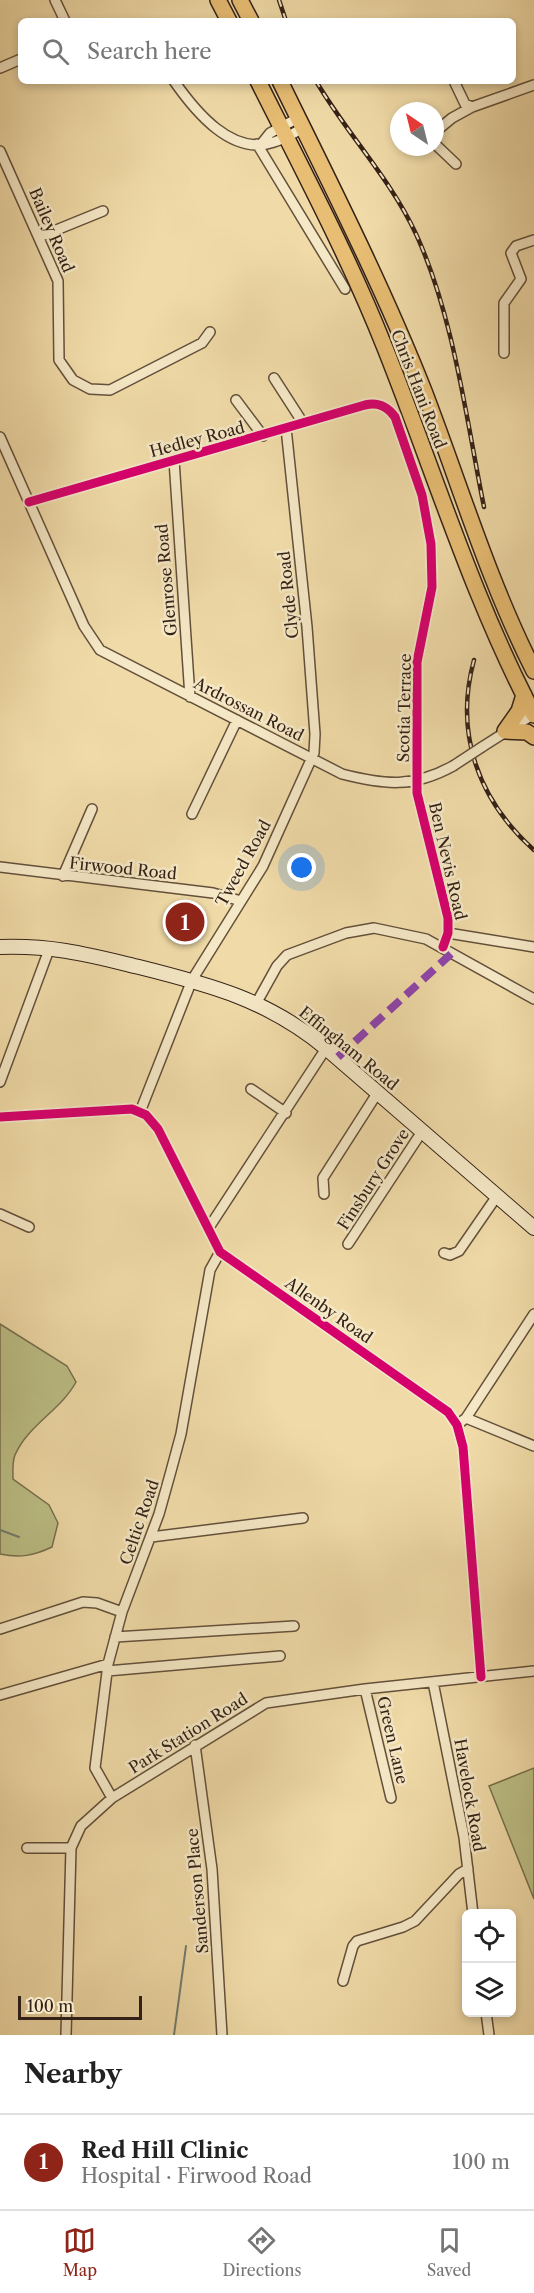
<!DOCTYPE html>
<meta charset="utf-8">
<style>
:root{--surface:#fff;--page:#f2f2f2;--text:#222;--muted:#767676;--line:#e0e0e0;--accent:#8f2418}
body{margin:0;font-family:"Libre Caslon Text",serif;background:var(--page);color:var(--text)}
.controls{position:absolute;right:18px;bottom:18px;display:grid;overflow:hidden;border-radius:9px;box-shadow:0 3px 9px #0003}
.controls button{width:54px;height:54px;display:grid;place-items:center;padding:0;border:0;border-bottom:2px solid var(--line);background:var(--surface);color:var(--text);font:30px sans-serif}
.compass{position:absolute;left:390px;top:102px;width:54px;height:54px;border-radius:50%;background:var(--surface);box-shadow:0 3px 9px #0003;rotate:325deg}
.scale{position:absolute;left:18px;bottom:15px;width:124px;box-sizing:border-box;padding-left:6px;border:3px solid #342117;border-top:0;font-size:16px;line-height:21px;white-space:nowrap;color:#342117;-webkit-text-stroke:4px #f5e8c6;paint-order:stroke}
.you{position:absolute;left:302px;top:868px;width:21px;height:21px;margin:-15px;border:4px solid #fff;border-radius:50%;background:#1a73e8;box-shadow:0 0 0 9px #1a73e833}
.badge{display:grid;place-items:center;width:39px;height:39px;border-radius:50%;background:var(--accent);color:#fff;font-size:20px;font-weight:700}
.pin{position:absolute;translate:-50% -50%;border:3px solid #fff;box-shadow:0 2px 6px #0006}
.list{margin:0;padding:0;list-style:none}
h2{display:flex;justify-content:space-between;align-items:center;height:78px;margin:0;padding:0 24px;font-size:26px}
h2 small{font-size:20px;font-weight:400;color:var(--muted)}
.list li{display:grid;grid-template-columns:39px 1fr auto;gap:18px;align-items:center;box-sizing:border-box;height:96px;padding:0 24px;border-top:2px solid var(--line)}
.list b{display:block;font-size:22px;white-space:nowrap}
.list p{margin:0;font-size:20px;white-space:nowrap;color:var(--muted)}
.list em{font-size:20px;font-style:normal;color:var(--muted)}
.icon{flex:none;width:33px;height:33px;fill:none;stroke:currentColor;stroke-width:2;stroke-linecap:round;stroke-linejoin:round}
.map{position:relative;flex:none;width:534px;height:2035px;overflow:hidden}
.search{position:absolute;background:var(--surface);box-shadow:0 3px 9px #0003;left:18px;right:18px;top:18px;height:66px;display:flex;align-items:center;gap:15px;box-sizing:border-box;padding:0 21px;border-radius:9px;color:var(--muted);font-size:22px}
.sheet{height:174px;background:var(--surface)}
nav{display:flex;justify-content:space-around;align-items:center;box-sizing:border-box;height:84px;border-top:2px solid var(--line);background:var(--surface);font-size:16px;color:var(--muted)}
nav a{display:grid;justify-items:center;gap:3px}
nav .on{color:var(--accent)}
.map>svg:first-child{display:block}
.green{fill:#bcbf86;stroke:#78704e;stroke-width:1.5}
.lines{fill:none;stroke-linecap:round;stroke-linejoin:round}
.stream{stroke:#717d70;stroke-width:2}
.street-casing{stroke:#63503b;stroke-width:12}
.secondary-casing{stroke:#342117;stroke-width:16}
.primary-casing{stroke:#342117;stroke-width:18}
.street{stroke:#f5e8c6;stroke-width:9}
.secondary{stroke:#f5e8c6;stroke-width:14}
.primary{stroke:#e8be74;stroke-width:15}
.rail-casing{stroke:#342117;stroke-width:4.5}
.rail{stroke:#f5e8c6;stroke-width:2;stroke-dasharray:7;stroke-linecap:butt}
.street-bridge-casing{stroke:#63503b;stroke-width:12;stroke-linecap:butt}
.street-bridge{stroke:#f5e8c6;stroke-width:9}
.quiet{stroke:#8e44ad;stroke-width:8;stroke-dasharray:15 8;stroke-linecap:butt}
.cycleway-casing{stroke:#f5e8c6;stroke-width:13}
.cycleway{stroke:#d6006c;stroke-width:9}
.labels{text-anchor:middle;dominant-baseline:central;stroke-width:5;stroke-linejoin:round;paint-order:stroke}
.street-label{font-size:16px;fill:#342117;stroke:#f5e8c6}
</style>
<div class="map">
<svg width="534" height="2035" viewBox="0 0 534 2035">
<rect width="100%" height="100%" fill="#f0dba8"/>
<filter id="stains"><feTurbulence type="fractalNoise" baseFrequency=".00333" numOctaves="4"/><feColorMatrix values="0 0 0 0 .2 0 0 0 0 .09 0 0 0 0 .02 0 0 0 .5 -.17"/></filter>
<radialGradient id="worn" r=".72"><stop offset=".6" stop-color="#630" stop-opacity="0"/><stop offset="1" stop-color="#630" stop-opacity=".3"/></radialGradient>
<!-- green -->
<path class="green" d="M0,1324L67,1366L76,1382C61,1410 28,1425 15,1455C12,1462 13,1472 13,1479L49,1505L58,1523L52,1547C33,1556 20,1558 0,1554Z
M534,1768V1899L489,1786Z"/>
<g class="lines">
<!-- stream -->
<path class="stream" d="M0,1530L19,1537
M174,2035L186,1946"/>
<!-- street casing -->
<g class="street-casing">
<path id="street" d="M55,0L65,21
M0,68L21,59
M174,81C195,111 232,157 274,142C284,139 294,133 303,128
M454,81L465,104L472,107L534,85
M435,132L452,118L472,107
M262,143L270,133L298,118
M257,144L345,289
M435,144L456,164
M0,151L58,281L59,360L73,380L90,389L110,390L202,343L210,332
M39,237L103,211
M504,353V303L521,279L511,253L516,246L534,240
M274,378L303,423
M236,400L263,436
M0,437L84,626L100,650L342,774C385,785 413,788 453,766
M174,460L190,697
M29,502L365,405C378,402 387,406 395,417L422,495L431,544L432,587L417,662V793L448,918V933L443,947
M482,747L534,714
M192,814L237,720
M0,867L213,893L241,901
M63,876L92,809
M448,933L534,947
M257,1002L277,966L287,955L346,933L374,928L426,939L534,999
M0,1082L50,947
M251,1089L286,1113
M140,1112L192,980L263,866L314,753L315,734L307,627L286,428
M0,1117L132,1109L146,1115L158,1129L220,1252L448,1412L457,1425L463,1447L481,1677
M324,1194L323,1178L378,1092
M0,1214L29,1227
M208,1229L323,1053
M348,1244L423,1130
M444,1253L450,1255L459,1251L497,1196
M466,1418L534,1446
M457,1425L466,1418L534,1314
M151,1537L303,1518
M0,1629L83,1602L97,1603L122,1612
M115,1637L294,1626
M107,1671L280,1656
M433,1682L464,1837L473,1914
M365,1689L391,1798
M0,1695L108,1664
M195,1745L212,1869L222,2035
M112,1798L95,1768L108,1664L122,1612L159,1514L171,1471L181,1434L210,1270L220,1252
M27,1848H71
M343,1981L353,1946L357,1941L403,1927L415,1921L459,1874L468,1869
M486,2012L489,2035
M66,2035L71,1848L81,1826L112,1798L266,1703L365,1689L534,1671"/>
</g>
<!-- secondary casing -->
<g class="secondary-casing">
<path id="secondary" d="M0,947C53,945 89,955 139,967C211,985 268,1000 326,1048L534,1228"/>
</g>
<!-- primary casing -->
<g class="primary-casing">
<path id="primary" d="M218,0L229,21
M240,0L251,21
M258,81C302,169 349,257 385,348C434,471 472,597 534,715
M280,81C330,183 382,285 424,391C460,485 488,580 534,671
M505,731L519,711L524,695
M505,731L527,732L534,737"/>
</g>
<!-- street -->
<use href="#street" class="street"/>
<!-- secondary -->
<use href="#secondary" class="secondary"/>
<!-- primary -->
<use href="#primary" class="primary"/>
<!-- rail casing -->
<g class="rail-casing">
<path id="rail" d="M279,0L286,21
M316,81C347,134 390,178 416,234C454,317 466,418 484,507
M474,660C454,733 478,800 534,850"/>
</g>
<!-- rail -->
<use href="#rail" class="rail"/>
<!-- street-bridge casing -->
<g class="street-bridge-casing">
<path id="street-bridge" d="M453,766L482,747"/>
</g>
<!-- street-bridge -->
<use href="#street-bridge" class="street-bridge"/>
<!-- quiet -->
<path class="quiet" d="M338,1057L452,953"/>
<!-- cycleway casing -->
<g class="cycleway-casing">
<path id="cycleway" d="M29,502L365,405C378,402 387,406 395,417L422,495L431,544L432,587L417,662V793L448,918V933L443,947
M0,1117L132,1109L146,1115L158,1129L220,1252L448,1412L457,1425L463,1447L481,1677"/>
</g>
<!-- cycleway -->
<use href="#cycleway" class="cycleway"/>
</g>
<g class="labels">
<!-- street labels -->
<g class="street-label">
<text transform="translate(52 230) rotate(67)">Bailey Road</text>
<text transform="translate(419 389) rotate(69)">Chris Hani Road</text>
<text transform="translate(197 439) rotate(-15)">Hedley Road</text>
<text transform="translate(166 580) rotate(-95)">Glenrose Road</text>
<text transform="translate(288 595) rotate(-96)">Clyde Road</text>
<text transform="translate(404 708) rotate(-89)">Scotia Terrace</text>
<text transform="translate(249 709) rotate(27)">Ardrossan Road</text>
<text transform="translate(448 861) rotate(77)">Ben Nevis Road</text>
<text transform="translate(243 863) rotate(-61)">Tweed Road</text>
<text transform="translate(123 868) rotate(6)">Firwood Road</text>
<text transform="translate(349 1048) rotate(39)">Effingham Road</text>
<text transform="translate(373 1179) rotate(-57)">Finsbury Grove</text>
<text transform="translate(329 1310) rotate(35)">Allenby Road</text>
<text transform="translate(139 1522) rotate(-71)">Celtic Road</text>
<text transform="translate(188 1733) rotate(-32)">Park Station Road</text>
<text transform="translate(393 1740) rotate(77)">Green Lane</text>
<text transform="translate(470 1795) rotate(80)">Havelock Road</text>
<text transform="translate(197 1891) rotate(-95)">Sanderson Place</text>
</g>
</g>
<rect width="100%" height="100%" filter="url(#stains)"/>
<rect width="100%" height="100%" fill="url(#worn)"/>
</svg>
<div class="controls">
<button><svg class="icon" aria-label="locate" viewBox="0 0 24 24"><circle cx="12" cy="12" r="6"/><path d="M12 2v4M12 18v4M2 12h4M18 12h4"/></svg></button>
<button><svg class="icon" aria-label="layers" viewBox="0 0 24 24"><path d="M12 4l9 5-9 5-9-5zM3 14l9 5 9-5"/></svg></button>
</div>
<svg class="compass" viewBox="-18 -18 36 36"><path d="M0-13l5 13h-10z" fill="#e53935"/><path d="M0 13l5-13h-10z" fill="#767676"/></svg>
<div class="scale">100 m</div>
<div class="you"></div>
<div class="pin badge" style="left:185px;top:922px">1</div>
<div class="search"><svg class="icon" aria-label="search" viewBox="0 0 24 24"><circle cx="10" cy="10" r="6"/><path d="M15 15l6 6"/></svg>Search here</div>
</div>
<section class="sheet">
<h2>Nearby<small></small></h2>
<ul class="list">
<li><span class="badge">1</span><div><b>Red Hill Clinic</b><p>Hospital · Firwood Road</p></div><em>100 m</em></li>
</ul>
</section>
<nav>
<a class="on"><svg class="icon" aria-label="map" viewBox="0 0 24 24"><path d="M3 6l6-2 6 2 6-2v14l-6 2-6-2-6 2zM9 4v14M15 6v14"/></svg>Map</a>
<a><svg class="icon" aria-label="directions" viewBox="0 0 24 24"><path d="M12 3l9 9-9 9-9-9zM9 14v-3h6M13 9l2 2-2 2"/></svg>Directions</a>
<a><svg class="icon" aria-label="saved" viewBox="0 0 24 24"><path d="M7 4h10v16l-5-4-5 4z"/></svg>Saved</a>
</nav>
